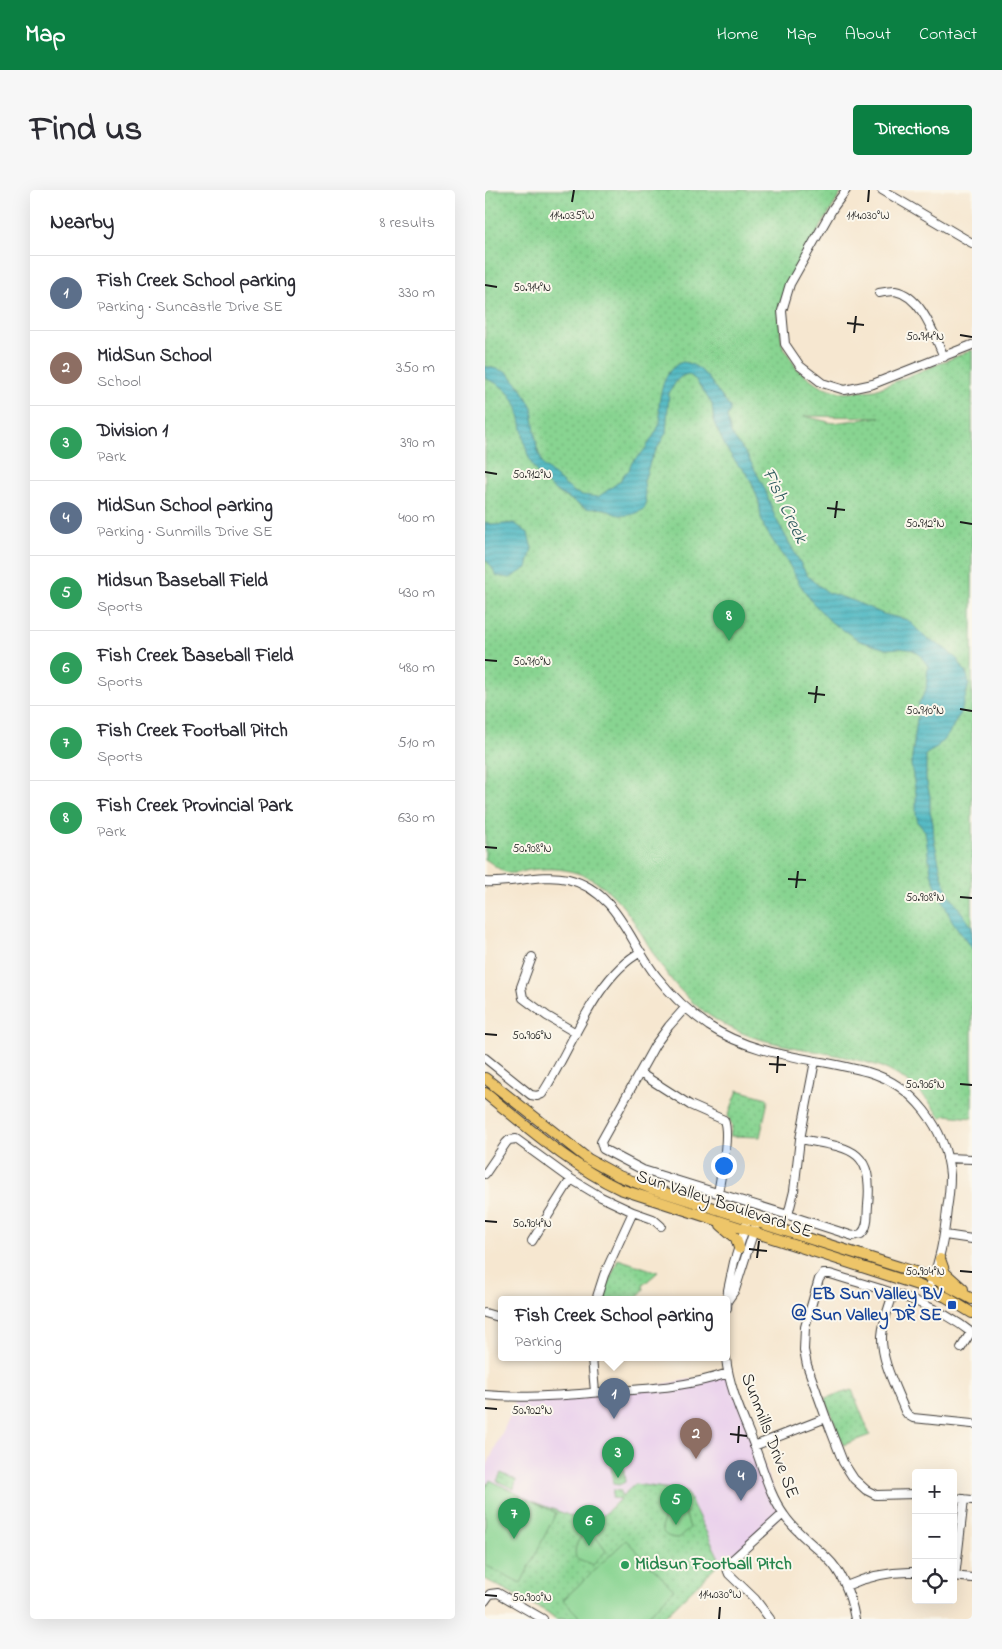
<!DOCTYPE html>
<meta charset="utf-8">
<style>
:root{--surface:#fff;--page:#f7f7f7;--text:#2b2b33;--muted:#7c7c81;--line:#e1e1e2;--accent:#0b8043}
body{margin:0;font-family:"Indie Flower",sans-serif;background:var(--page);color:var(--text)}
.controls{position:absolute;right:15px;bottom:15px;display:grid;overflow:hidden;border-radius:5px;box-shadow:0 5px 20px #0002}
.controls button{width:45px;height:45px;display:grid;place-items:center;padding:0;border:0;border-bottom:1px solid var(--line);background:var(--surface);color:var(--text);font:25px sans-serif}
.you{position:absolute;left:238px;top:975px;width:18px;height:18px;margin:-12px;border:4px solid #fff;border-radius:50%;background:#1a73e8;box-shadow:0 0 0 8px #1a73e833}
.badge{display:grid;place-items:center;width:32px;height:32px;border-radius:50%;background:var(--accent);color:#fff;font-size:16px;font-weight:700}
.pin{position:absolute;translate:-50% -41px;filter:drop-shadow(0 1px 2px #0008)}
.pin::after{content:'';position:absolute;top:26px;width:18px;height:15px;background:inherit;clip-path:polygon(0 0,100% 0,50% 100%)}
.popup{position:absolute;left:13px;top:1106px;width:232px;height:65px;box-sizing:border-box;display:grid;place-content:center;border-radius:5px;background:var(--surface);filter:drop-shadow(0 1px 4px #0005);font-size:16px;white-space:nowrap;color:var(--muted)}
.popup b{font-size:19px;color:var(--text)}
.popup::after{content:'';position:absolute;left:50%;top:100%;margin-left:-10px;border:10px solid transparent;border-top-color:var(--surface)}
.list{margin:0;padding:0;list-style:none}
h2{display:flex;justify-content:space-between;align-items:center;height:65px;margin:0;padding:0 20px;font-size:21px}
h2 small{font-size:16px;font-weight:400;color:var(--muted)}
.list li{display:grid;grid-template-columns:32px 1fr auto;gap:15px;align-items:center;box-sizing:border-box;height:75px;padding:0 20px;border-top:1px solid var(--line)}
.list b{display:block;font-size:19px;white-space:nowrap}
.list p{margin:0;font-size:16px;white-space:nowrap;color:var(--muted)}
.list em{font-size:16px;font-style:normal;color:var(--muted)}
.icon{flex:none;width:28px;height:28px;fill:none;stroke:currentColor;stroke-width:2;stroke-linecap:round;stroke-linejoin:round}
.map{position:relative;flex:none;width:487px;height:1429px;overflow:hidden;border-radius:5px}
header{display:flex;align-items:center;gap:30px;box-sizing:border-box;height:70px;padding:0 25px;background:var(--accent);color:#fff}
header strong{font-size:24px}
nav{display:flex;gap:28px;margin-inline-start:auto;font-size:18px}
.intro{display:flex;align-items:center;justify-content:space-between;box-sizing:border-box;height:120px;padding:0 30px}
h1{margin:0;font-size:35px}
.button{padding:12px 22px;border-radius:5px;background:var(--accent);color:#fff;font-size:18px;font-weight:700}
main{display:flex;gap:30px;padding:0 30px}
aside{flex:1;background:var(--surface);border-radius:5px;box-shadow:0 5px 20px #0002}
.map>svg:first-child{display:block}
.built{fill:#ead1ec}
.park{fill:url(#park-dots);stroke:#527856;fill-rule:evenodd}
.garden{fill:#88d491;stroke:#527856}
.water{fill:url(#water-rules);stroke:#32696e}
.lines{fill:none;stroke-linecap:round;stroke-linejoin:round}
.minor-casing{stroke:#3d3a37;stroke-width:10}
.major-casing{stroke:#3d3a37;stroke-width:12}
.minor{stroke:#fff;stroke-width:8}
.major{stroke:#edc569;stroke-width:10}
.ticks{fill:none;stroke:#1c1c1c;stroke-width:2}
.transit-dot{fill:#1a4fb4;stroke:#fbf7ec;stroke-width:2}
.leisure-dot{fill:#2e9e5b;stroke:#fbf7ec;stroke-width:2}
.labels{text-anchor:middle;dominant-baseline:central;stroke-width:4;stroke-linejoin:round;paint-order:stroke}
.street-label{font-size:18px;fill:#1c1c1c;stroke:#fbf7ec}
.transit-label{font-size:18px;font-weight:bold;fill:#164399;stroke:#fbf7ec;text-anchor:end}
.leisure-label{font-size:18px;font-weight:bold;fill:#27864d;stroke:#fbf7ec;text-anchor:start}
.water-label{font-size:19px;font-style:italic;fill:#2d5a5e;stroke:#fbf7ec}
.ticks-label{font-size:12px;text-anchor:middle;fill:#1c1c1c;stroke:#fbf7ec;stroke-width:4;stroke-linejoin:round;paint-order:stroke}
</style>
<header>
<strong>Map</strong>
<nav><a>Home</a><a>Map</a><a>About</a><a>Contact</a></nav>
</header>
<div class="intro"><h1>Find us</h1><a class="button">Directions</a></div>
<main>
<aside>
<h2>Nearby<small>8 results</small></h2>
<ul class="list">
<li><span class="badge" style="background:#5c6f8a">1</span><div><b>Fish Creek School parking</b><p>Parking · Suncastle Drive SE</p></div><em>330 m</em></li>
<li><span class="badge" style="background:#8d6e63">2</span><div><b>MidSun School</b><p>School</p></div><em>350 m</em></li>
<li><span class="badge" style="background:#2e9e5b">3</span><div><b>Division 1</b><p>Park</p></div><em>390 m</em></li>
<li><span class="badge" style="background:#5c6f8a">4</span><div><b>MidSun School parking</b><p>Parking · Sunmills Drive SE</p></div><em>400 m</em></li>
<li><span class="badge" style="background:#2e9e5b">5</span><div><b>Midsun Baseball Field</b><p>Sports</p></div><em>430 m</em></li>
<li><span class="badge" style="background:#2e9e5b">6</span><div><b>Fish Creek Baseball Field</b><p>Sports</p></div><em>480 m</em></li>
<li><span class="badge" style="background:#2e9e5b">7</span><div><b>Fish Creek Football Pitch</b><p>Sports</p></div><em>510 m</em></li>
<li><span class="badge" style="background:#2e9e5b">8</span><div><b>Fish Creek Provincial Park</b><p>Park</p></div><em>630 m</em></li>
</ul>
</aside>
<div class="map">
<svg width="487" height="1429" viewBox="0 0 487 1429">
<defs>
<pattern id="park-dots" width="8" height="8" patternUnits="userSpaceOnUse" patternTransform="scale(1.25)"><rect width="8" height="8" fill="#88d491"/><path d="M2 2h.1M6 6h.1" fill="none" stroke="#75b57c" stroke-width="1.8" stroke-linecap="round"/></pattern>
<pattern id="water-rules" width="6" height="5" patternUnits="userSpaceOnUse" patternTransform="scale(1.25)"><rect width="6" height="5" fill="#47b6c1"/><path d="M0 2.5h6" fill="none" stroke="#3a939c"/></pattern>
</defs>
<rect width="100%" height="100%" fill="#fbf7ec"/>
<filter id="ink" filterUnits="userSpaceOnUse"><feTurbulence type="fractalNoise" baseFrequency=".02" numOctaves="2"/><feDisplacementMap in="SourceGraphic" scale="10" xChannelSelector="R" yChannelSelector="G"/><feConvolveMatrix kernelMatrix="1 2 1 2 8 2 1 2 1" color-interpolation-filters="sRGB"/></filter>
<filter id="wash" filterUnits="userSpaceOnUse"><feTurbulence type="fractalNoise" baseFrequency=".0096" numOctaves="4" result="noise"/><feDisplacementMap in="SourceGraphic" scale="20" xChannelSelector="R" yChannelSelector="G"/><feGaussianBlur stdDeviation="1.12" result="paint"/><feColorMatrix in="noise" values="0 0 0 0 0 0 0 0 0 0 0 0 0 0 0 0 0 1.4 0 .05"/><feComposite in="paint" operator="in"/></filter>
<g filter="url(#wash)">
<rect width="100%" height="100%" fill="#f6e7d0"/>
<!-- built -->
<path class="built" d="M243,1183L298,1324L242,1379L236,1372L201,1301L150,1294L114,1329L105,1331L96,1330L0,1293V1280L29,1217L30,1207L150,1199Z"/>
<!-- park -->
<path class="park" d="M0,0H358L302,93L293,121L297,154L312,179L335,196L359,203L390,200L487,160V928L461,925L456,928C441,904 420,887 394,876C315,851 249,864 189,793C161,760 148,715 111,692C90,679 69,677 45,680C39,681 29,684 23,683C15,681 7,673 0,669ZM319,226L394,227H395L348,233Z
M253,900L282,908L283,911L275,947L245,946L247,936L243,926Z
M133,1069L173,1082L158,1095L159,1099L150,1110H117Z
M367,1200L385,1245L358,1255L340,1208Z
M132,1274H138L140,1292L134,1295L128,1294L126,1276Z
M16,1283L31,1290L29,1299L12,1291Z
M0,1293L96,1330C116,1332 121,1322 135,1309L127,1308L128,1300L136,1301V1307L150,1294L201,1301L236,1372L177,1429H71L62,1422L0,1389Z"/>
<!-- garden -->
<path class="garden" d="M5,1290L71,1323L36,1393L0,1375V1300Z
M199,1319L205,1338L194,1348C174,1348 175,1337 181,1322Z
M97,1346H110L121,1361L108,1375L91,1368C89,1359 91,1353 97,1346Z
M141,1350L189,1400L159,1429H97L78,1410Z"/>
<!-- water -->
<path class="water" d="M198,172C223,176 229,201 245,217V221L242,227L246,244L262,265L279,297L290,327L322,385L329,392L344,403L369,411L398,424L423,430L441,448L459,458L473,470L482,485L484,494L476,522L463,545L450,559L441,564V589L445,606V621L448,633L449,649L457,686L463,703L487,737V760L466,729L450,694L446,683L440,641L433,633L431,624V603L426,575L434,513L441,500L443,476L434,464L428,460L415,458L401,459L375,451L346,432L327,412L314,393L301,369L297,365L279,337L276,328L274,312L267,293L260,281L253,275L241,258L229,233L227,214L210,189L203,184L197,186L192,190L184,203L181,243L166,269L159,291L161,316C154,325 141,327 130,324C126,323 124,320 120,319C114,317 107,320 101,318C94,316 88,310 81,307C66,299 51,286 45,270C34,246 40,214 17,197C12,193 6,191 0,188V176L22,182L37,199L47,218L52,258L58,275L80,295L91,303L97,305L113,307L134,292L140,283L144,281C145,271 151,269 157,263C162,257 173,239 175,233C176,227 174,222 174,217C175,201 180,177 198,172Z
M0,332L10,335L29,333L43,343L47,359L42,378L25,388L12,386L6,376L0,369Z"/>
</g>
<g filter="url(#ink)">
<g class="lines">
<!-- minor casing -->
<g class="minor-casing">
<path id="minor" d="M361,0L348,18L305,94L297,121L300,154L315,176L337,193L360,200L388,194L487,155
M397,0L487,53
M394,103C399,102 405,101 410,101C437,106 449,145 459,167
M0,692C27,694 56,683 83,689C132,701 144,752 172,787C187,806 204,822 224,836C273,868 329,867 383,882C428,895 461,938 465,985C465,996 464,1007 462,1019C459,1050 455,1070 444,1099
M47,767L36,797L38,808L62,826L91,843
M200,818L184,836L170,855L116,952L118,959L158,980L303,1025L309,1001L315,949L330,871
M0,868L46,905L52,906L57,904C85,862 110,786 156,762
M155,883L205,915L239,930C245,946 236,985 233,1003
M462,968L487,969
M0,984L21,953L24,950L31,949L86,989L116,1007L148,1022L119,1085L111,1110
M148,1022L168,1029L176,1036
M303,1025L368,1046L376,1044C384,1037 382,1025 383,1015C389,956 362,958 315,949
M460,1045L487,1049
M47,1051L86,989
M408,1104C404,1117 398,1131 397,1146C396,1171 411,1198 420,1221L423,1225L428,1228L487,1234
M243,1110L250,1100L270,1037
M242,1118L243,1100L249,1072L261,1035
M0,1123L17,1128
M476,1158L486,1142
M107,1168L110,1202
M241,1168C244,1198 258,1227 269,1255C278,1278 284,1304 299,1325C310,1342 327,1353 342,1368C359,1384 366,1407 370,1429
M0,1205C40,1209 78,1205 118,1202C160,1199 204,1197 243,1183
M269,1256L341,1228
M431,1304L391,1305L381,1300L369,1289L358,1272L341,1228L322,1175L319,1160L320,1137L334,1089L338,1084H345C394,1099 446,1110 487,1143
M468,1308L487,1310
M468,1386L487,1388
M470,1387L479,1309
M361,1396C383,1386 406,1381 431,1382
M0,1411L5,1404L13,1403L58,1429
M285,1429L270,1409L244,1384L242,1379L245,1372L298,1324"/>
</g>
<!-- major casing -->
<g class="major-casing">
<path id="major" d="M0,888L103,969L134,986L168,999L433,1083L448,1088L487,1109
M0,903C41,936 87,977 135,999L433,1095L461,1107L487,1123
M236,1035L251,1048L254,1058
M455,1069L460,1083L478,1099"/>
</g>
<!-- minor -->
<use href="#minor" class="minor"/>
<!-- major -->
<use href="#major" class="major"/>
</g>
</g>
<!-- ticks -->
<path class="ticks" d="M87,12L89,0M383,12L384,0M0,95L12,97M362,133L379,135M369,143L371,126M475,145L487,147M0,282L12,284M342,318L360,320M350,328L352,311M475,332L487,334M0,470L12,471M323,503L340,505M330,513L332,496M475,519L487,521M0,657L12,658M303,689L321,690M311,698L313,681M475,707L487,708M0,844L12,845M284,874L301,875M292,883L293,866M475,894L487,895M0,1031L12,1032M264,1059L282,1061M272,1068L274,1051M475,1081L487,1082M0,1218L12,1219M245,1244L262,1246M253,1253L254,1236M0,1405L12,1406M234,1429L235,1417"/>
<!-- markers -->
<rect class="transit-dot" x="462" y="1110" width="10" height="10" rx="2.5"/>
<circle class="leisure-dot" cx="140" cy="1375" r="5"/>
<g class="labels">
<!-- street labels -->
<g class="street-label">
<text transform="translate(239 1015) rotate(18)">Sun Valley Boulevard SE</text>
<text transform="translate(284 1246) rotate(69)">Sunmills Drive SE</text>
</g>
<!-- transit labels -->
<g class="transit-label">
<text x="457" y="1105">EB Sun Valley BV<tspan x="457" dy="21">@ Sun Valley DR SE</tspan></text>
</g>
<!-- leisure labels -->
<g class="leisure-label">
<text x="150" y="1375">Midsun Football Pitch</text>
</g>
<!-- water labels -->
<g class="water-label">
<text transform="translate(299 316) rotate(64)">Fish Creek</text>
</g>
</g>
<g class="ticks-label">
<text x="87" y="29">114.035°W</text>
<text x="383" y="29">114.030°W</text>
<text x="47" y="101">50.914°N</text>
<text x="440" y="150">50.914°N</text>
<text x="47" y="288">50.912°N</text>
<text x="440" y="337">50.912°N</text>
<text x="47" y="475">50.910°N</text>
<text x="440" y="524">50.910°N</text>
<text x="47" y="662">50.908°N</text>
<text x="440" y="711">50.908°N</text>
<text x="47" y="849">50.906°N</text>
<text x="440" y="898">50.906°N</text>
<text x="47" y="1037">50.904°N</text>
<text x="440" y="1085">50.904°N</text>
<text x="47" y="1224">50.902°N</text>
<text x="235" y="1408">114.030°W</text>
<text x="47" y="1411">50.900°N</text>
</g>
</svg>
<div class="controls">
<button>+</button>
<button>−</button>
<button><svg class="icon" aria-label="locate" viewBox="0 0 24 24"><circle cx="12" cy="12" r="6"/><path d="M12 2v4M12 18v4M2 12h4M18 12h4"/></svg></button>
</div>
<div class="you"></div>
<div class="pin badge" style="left:129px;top:1229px;background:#5c6f8a">1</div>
<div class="popup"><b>Fish Creek School parking</b>Parking</div>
<div class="pin badge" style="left:211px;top:1269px;background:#8d6e63">2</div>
<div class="pin badge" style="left:133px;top:1288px;background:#2e9e5b">3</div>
<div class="pin badge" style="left:256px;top:1311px;background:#5c6f8a">4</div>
<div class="pin badge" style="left:191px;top:1335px;background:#2e9e5b">5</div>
<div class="pin badge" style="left:104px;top:1356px;background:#2e9e5b">6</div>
<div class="pin badge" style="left:29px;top:1349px;background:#2e9e5b">7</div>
<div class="pin badge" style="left:244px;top:451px;background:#2e9e5b">8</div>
</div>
</main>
